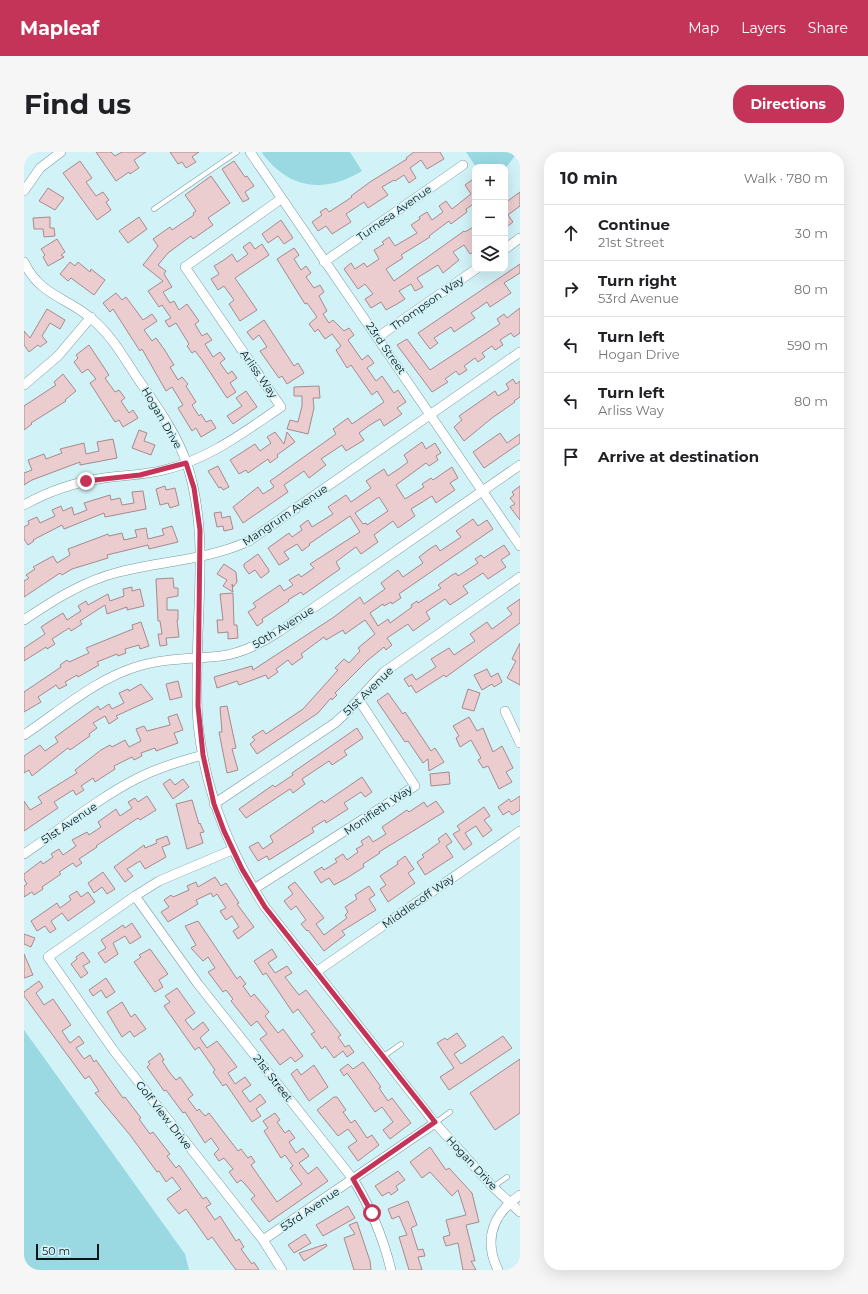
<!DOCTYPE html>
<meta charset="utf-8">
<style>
:root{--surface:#fff;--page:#f6f6f6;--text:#202124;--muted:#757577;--line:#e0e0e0;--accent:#c43459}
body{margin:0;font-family:Montserrat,sans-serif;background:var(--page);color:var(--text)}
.controls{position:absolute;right:12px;top:12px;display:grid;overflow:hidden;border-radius:8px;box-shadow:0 4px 16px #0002}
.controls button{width:36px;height:36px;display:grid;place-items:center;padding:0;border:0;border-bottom:1px solid var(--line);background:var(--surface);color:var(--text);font:20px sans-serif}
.scale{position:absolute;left:12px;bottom:10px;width:63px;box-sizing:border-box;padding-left:4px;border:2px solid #0b1719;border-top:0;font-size:11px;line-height:14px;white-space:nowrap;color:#0b1719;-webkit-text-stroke:3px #d1f2f7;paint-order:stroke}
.stop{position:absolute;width:12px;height:12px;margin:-9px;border:3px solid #c43459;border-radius:50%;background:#fff}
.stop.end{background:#c43459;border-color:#fff;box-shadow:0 1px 4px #0008}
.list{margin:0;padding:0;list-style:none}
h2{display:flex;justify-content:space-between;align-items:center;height:52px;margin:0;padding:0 16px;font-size:17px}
h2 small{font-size:13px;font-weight:400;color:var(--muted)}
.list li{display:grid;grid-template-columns:26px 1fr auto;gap:12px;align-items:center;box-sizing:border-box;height:56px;padding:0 16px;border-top:1px solid var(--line)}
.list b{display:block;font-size:15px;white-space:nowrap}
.list p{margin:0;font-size:13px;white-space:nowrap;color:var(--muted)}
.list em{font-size:13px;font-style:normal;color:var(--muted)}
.icon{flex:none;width:22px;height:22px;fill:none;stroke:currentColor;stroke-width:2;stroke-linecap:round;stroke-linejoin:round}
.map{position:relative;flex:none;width:496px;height:1118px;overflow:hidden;border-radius:16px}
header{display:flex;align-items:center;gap:24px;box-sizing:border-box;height:56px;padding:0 20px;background:var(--accent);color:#fff}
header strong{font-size:19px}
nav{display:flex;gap:22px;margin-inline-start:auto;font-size:14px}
.intro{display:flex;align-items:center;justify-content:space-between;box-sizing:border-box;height:96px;padding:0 24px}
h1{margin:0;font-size:28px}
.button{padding:10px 18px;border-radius:16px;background:var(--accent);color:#fff;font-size:14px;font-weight:700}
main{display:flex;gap:24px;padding:0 24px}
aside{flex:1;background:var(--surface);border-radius:16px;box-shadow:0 4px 16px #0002}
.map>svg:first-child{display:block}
.green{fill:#9ad8e2}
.building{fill:#ebcccf;stroke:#a78a8d;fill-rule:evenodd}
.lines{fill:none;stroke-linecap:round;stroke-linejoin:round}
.service-casing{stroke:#7a999e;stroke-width:5.5}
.minor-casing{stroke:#7a999e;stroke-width:10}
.service{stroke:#fff;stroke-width:4.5}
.minor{stroke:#fff;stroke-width:9}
.route{stroke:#c43459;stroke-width:5}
.labels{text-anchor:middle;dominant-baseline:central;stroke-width:3.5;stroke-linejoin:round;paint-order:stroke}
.street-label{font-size:11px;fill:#0b1719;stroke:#d1f2f7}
</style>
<header>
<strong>Mapleaf</strong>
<nav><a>Map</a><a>Layers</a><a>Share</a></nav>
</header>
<div class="intro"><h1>Find us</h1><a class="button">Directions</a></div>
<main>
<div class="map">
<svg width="496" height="1118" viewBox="0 0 496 1118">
<rect width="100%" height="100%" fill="#d1f2f7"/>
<!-- green -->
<path class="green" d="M239,0H326L338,19C300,42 265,37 238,1Z
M442,0H494L481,17V15H452Z
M0,878L161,1102L165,1118H0Z"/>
<!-- building -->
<path class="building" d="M72,0H87L91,4L98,0H122L110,8L115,16L106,22L105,20L92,29Z
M146,0H175L168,5L172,10L162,16L158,10L154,12Z
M390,0H416L420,7L403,17L397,8L386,16L392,26L385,31L380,23L371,29L370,28L358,35L364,43L344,56L340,50L322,62L327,70L308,82L302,74L294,79L288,70L298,63L296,60L302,56L305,60L328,45L327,44L346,30L383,7L382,6Z
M56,9L68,26L62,30L72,44L79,40L85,48L82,50L87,58L73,68L39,21Z
M210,9L221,25L223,24L230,34L221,40L225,47L219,50L198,17Z
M187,24L206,51L184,66L189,73L169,87L167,84L144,101L134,113L142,119L140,122L148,135L139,140L146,151L150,149L155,158L163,152L175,169L171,172L178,184L183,181L188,188L181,192L189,205L196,200L201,207L196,211L204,222L208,219L213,226L206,231L212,240L203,246L178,208L171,199L168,201L163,194L165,192L152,171L145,175L141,169L147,166L138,153L135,155L124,139L139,129L119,113L134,94L129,87L146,75L148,78L170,63L169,61L172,59L161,43Z
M448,28L451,32V51L442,57L443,60L427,72L425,69L405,84L406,85L377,103L379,106L362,117L370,129L440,79L441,80L451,74V87L448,89L451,93V99L446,102L440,93L429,100L435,108L419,121L414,113L393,126L399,135L391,139L387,132L375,139L381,147L373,152L362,158L357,150L347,156L341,147L349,142L341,132L334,137L320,117L327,111L331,117L340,111L343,115L355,107L350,98L360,92L358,90L365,85L371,94L393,81L387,73L396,67L395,65L403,60L408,68L419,60L415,54L422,49L428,57L447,42L441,33Z
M24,36L40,46L31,58L15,49Z
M496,40V54L484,63L489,70L481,76V51Z
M26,65V76H30L31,84L20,85L19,77H10L9,66Z
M115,65L123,77L104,91L95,79Z
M257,68L269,86L260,92L254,84L244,91L238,82Z
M33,87L41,100L37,103L40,105L24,114L19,105L21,103L17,97Z
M226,90L231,97L238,92L245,103L211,126L233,158L216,169L205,152L210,148L200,134L194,138L187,127L195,122L190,114L200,108L208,102L213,110L224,102L219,95Z
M270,96L275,103L270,107L277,118L282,114L287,121L282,125L290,136L296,133L300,140L295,144L303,159L299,162L305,171L309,168L320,179L325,176L330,183L324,188L338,208L344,203L350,211L343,216L352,229L358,224L370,241L374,238L382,250L373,256L378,262L360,274L356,267L346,273L335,281L340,288L322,299L318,293L297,307L302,313L285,326L280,319L260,333L264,340L219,371L209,355L234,335L239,342L250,335L246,329L312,282L309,277L317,271L324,266L328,272L360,250L353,239L348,243L327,213L323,216L312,198L317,194L308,182L301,187L294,177L291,180L285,172L293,165L283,151L281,152L253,107Z
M46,110L51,114L54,110L66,120L67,117L81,128L70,143L47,126L44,129L36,122Z
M496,112V121L480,131L487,141L466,155L463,150L447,161L451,166L430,180L427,175L410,186L414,191L406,197L394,181Z
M92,141L98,148L102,145L119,168L128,162L133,169L120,178L128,189L132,186L140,197L150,213L146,215L154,228L158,225L164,232L162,234L172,250L168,253L175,264L177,262L182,270L187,268L192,276L177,285L172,276L168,279L154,256L159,253L148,235L142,239L118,197L116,199L89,157L86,160L79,151Z
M496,156V181L490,185L487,181L476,188L479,193L471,198L468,194L458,201L461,205L454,210L451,206L440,214L443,218L435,223L432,219L421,227L424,230L408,240L373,193L383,187L406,218L476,172L473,167L480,162L483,166Z
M23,157L41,168L36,177L26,171L18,184L23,190L16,195L14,193L5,200L0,193V179L6,186Z
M240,168L270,214L274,211L280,221L263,232L258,224L255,226L236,199L243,195L235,183L229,188L223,180Z
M65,193L85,223L81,226L91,240L95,238L101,246L97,249L105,261L109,258L114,266L99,275L95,268L91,270L66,231L72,227L64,217L58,221L50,210L54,206L52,203Z
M39,222L52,239L41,248L42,249L7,271L8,272L0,278V254L32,233L30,230Z
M489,227L492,232L496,229V245L490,249L491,250L468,266L440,289L430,275L438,268L435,264L471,239L474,244L485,237L482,232Z
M295,234L296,246H289L290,256L284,282L263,277L266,268L274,270L278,254V244H270V235Z
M222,239L233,255L209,272L203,264L218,254L212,246Z
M115,278L123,281L120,289L131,293L127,303L108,296Z
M251,280L260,292L263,280L271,290L253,303L254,305L246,311L244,307L224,321L222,318L215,322L206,308L231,292L236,299L247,291L243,285Z
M476,281L483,291L496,282V291L460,316L449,300Z
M89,287L93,306L56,313V310L8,328L0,333V321L8,318L4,308L20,302L22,307L38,301L36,297L60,291L62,302L75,299L73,290Z
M398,290L402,297L411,291L417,301L412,304L414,308L405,314L402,311L372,333L381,347L400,335L398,332L407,326L409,328L428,315L434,326L426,331L431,338L412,351L408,344L387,357L391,364L374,376L369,369L350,383L354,390L337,402L332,395L321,403L312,410L316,417L279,443L277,440L264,448L265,449L238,467L239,470L233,474L224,460L232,455L229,451L256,433L260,439L269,433L265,428L275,422L277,425L290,416L286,412L336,380L326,364L285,392L286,393L278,399L273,392L260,400L265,407L255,413L244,396L265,381L268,385L278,378L276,374L284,368L288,375L309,362L304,355L322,343L327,350L347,336L342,329L360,317L364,324L376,316L384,310L380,303ZM355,345L364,359L343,373L342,371L339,372L331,361Z
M194,314L205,335L199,338L197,335L195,336L184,319Z
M141,334L142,338L151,336L155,353L146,356L144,351L136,353L132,337Z
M496,334V368L486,355L491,352L486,346L490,343L488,340Z
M119,339L122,357L81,365L80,361L40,377L38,373L9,388L10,389L4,393L0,387V375L5,372L4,369L13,365L16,371L31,364L28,358L37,354L39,359L48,355L50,363L63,358L60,351L86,343L87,348L96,346L98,353L110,351L108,340Z
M197,360L198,366L206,364L209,377L200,379L199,374L193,375L190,361Z
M449,367L454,374L463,368L469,377L375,442L377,446L368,452L367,450L360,454L359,452L346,461L354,474L364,467L366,471L388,455L387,453L393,449L394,451L417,436L414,433L428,423L432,421L434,424L454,411L451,407L457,403L460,406L480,393L486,402L477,408L482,415L464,427L459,421L439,434L444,441L426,453L421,447L402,460L406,467L389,479L384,472L363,486L368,493L362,498L360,495L343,509L311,541L313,543L308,548L307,546L294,561L233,602L226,592L231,588L228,585L239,578L242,582L279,557L314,518L311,516L320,507L325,511L336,499L334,496L351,482L341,468L321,482L319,478L302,488L300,485L277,502L279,505L268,513L264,508L252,517L254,520L244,527L242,523L215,533L213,529L193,536L190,525L228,514L229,518L310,465L336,445L340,452L361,437L357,431L374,418L379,425L399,411L395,405L404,398L412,393L416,399L437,385L432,379Z
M148,374L154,390L125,397L124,393L83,403L84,406L48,417L38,423L36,421L0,445V429L5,426L2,423L11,417L9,415L29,404L33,411L46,403L44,397L84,382L85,384L98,381L100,388L113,385L111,378L122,376L124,387L140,383L138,377Z
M234,402L245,418V420L237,426L231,418L225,422L220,415V412Z
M200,412L212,420L213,430L209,435L208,432L209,440L199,434L203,428L193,422Z
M149,426L150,436H154V444L143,446V458H154V468H153L155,485L142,486L143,493L136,494L134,482H138L136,469H134L132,427Z
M108,435V439L116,437L120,454L103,458V455L83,462L81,453L56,469L58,472L47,479L45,476L28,487L31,492L23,497L22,495L0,509V496L21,482L17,475L26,469L39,461L43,468L57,459L54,454L62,449L64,453L84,442L86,449L100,444L99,437Z
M209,441L210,473H213L214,486L204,487V480L194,481L193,468H199L196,442Z
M496,447V471L422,525L420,523L392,541L387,533L385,535L380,527L388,522L392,528L412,515L407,507L425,496L430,503L451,489L446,482L463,470L468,477L479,469L488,462L483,456Z
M117,470L125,494L116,497L115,493L101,497L102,501L94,504L93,502L73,510L75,513L54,525L53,523L41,530L43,533L35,537L32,533L14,545L17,550L0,560V540L37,515L36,513L43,508L45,510L65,501L62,496L109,477L108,473Z
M496,491V533L483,526L492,509L488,507Z
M463,517L467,525L474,521L478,530L470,535L468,532L458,538L450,523Z
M154,529L158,545L146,548L142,532Z
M117,532L129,547L92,564L94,566L85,572L81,564L69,571L73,576L65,582L66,584L46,598L44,596L8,624L5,618L0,621V604L16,593L21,599L34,590L31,585L74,554L76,558L85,552L88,557L100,551L95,541L104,537L105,539Z
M444,537L456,541L450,559L438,556Z
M364,541L379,562L381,560L407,599L411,596L420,610L405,619L404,607L399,611L384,589L381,590L353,549Z
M203,554L212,596L208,597L214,618L203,621L195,580H198L196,555Z
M153,562L159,578L150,581L154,591L132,599L131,596L117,601L118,604L110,608L108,605L90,614L91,617L71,630L69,626L57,634L60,638L52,643L49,638L30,650L34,656L0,679V649L6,658L18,651L14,645L53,621L51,618L77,598L86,593L88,595L101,588L105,595L117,589L112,577L120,574L123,579L146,573L144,565Z
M445,565L453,579L459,576L469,600L478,594L489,616L482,620L488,630L475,637L464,614L459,616L454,608L457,606L447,588L436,595L432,586L435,584L429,574Z
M333,576L339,586L320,599L323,603L308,613L305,609L278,627L281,632L269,641L266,637L222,666L215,657L249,633L251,635L269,623L268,621Z
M425,620L426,632L407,634L406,622Z
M338,625L348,640L341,645L337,640L320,651L324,657L302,671L301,668L288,676L290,680L245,708L243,704L234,709L225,695L234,690L239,697L249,690L246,684L298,648L300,651Z
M146,627L151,633L159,627L165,635L149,647L139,632Z
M123,644L132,658L116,668L114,666L72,694L73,695L55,707L58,711L52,715L49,711L35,720L37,722L18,735L19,737L10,743L8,740L0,745V734L3,732L0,727V722L17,709L19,712L29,705L27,702L35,697L39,703L52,694L48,688L63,680L65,683L77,675L74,670L92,657L96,664L108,656L104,650L111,646L114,650Z
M496,644V658L488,663L485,659L479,663L474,655L485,647L487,650Z
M168,648L175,672L176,671L180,680L176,681L179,691L163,697L152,652Z
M412,649L420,660L355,700L356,701L339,712L340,715L323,726L310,733L305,726L297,731L290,720L298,715L300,718L313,710L311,707L319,702L323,708L334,700L332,697L339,693L337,689L345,684L349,690L362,682L358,675L383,658L385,660L400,650L403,655Z
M460,655L466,664L460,668L468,678L459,685L452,674L441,681L448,692L440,698L429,682L436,678L433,674Z
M422,681L428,690L422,694L429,705L401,723L393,710L400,705L398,703L416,690L414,687Z
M143,684L146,692L138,695L142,705L121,717L116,709L103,717L109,724L101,730L90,715L120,693L121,696L133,691L132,688Z
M381,704L390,717L384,721L391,731L364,750L356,737L362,733L356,724L374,712L373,710Z
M79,720L91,737L83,742L78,735L70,741L64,731Z
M191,725L197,734L202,731L215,751L213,752L230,775L214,787L209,779L215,775L208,764L202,768L196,759L202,756L193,742L189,745L187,741L172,748L174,752L144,770L137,760L145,755L140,748L147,743L149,745L165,738L163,734L172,730L174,735Z
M271,730L300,766L292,772L300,783L323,766L321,763L324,760L321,755L333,747L331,743L345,734L351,743L345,747L352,758L318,779L321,783L300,799L284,778L283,779L277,772L282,768L272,754L267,758L260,749L269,742L264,735Z
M53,739L57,745L64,740L71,750L44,769L38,761L27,769L32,777L26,781L21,774L13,779L7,769L33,751L36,756L47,748L45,744Z
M174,769L213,827L216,824L222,832L219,834L227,845L230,842L245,860L241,864L254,881L259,877L279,904L271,910L267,905L256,913L236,887L243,882L233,869L227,874L207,849L209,847L202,838L199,840L184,820L191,816L184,805L179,809L167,796L172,793L161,774Z
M108,771L117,785L106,792L101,784L89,791L94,802L81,811L74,801L82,796L77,788L99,773L101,776Z
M0,782L11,786L7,795L0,792Z
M126,797L144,822L135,828L139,835L131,840L110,810L117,805L115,803Z
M248,797L253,805L244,811L251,821L263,814L268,821L261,825L275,843L282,838L317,883L314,885L321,895L325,893L330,900L323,905L319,899L310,906L301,894L298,897L287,882L291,880L274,857L269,861L242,821L239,823L230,809Z
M59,800L66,810L59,814L64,821L57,826L47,812L53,807L52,805Z
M0,802L9,823L0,826Z
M82,826L91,840L82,846L77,838L69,844L65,838Z
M15,829L19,835L12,841L20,853L29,847L47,873L38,879L46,891L55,884L60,891L52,896L60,907L66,903L70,910L72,908L99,946L101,945L117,966L115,967L126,982L129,980L139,993L146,1002L143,1004L152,1016L155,1013L179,1047L182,1045L187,1052L182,1055L191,1068L196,1064L212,1089L215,1087L220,1095L217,1097L228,1112L230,1110L235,1118H212L188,1085L184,1088L162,1057L155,1062L143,1047L157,1037L148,1025L142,1030L135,1019L133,1020L106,983L71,941L75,939L65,924L61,927L0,844V840Z
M153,836L171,861L161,868L169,878L179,870L185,878L176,886L183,896L193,889L207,907L213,915L204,921L211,932L221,925L227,933L218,939L226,950L236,942L242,950L232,957L237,964L228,970L202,932L199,934L189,920L191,918L175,895L171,898L140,854L146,850L141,844Z
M98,850L107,865L111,862L122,877L110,885L106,879L98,885L83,860Z
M433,881L442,894L430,902L437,912L479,884L488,896L425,938L416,925L430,916L413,891L421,886L423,888Z
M136,901L140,908L138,909L146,921L152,928L156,925L169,943L164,947L173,959L175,957L181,964L185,961L214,999L217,997L224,1006L227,1004L231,1010L227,1013L253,1050L278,1032L266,1016L269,1014L261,1003L257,1006L240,979L244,976L239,969L251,961L256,968L253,970L261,981L265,978L271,986L265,990L272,1001L279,996L285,1004L275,1011L284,1022L293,1015L304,1029L245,1070L227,1047L231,1044L221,1032L217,1028L213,1031L205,1020L209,1017L200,1006L195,1009L190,1002L195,997L187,986L181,991L161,960L159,961L142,938L140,939L123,915L126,912L124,910Z
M496,907V961L471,978L446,941Z
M339,910L357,935L355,936L364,949L368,946L387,971L366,987L359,978L369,970L358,955L351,960L323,921L320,924L316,918L324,912L329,917Z
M290,913L304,935L285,949L267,922L273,917L277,923Z
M310,945H313L322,958L319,960L327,971L331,968L343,986L348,983L355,993L334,1009L324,995L333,989L324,977L314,984L293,958Z
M406,995L422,1018L425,1016L448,1041L455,1070L442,1073L451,1109H447L452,1118H439L434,1091L422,1094L419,1085L426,1083L422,1068L442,1063L434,1038L428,1044L406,1020L398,1026L386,1010Z
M374,1019L381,1028L372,1034L374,1038L367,1043L365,1040L358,1044L351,1034Z
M384,1049L393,1073L387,1076L394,1098L399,1097L401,1104L394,1105L398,1118H385L375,1085L383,1083L375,1064L368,1067L364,1057Z
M324,1054L331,1066L299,1084L292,1073Z
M333,1070L346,1109L347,1118H330L320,1086L331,1082L325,1073Z
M281,1082L287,1091L270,1101L264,1093Z
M302,1092L303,1094L280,1109L275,1101Z"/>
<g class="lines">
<!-- service casing -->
<g class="service-casing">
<path id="service" d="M130,57L213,0
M360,904L377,892
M411,971L426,960
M469,1035L483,1025"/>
</g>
<!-- minor casing -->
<g class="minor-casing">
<path id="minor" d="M226,0L496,394
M0,39L16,16L37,0
M481,97L496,86
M0,110C16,144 43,145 68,167C87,183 99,204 112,224C131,252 152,280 163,312C181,368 176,424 174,482C173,512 172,543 174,572C181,639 205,699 241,755L411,971L469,1035L496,1060
M300,110L439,13
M354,185L452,117
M0,233L34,204L67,165
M0,353C25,339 52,330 80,326C100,323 121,323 140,318C185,307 220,280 257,255L161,115L257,47
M0,468C30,448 59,429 95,420C138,409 184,408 225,389L496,200
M481,559L496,591
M0,583C36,559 73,526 115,514C142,506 169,507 197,504C219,501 237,491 256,479L496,313
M190,652L311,571L325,558L360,520L496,425
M208,698L135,729L111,744L24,805L90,899L239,1088L258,1118
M0,702C37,677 73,647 112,627C133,616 156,609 179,603
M230,737L391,634L335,548
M111,744L174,832L329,1027C347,1056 359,1085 367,1118
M292,820L496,679
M239,1088L411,971
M474,1118C459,1087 469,1062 496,1043"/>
</g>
<!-- service -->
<use href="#service" class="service"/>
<!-- minor -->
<use href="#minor" class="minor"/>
</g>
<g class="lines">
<!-- route -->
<path class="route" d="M62,329L116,323L162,311L170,336L176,378L174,554L179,603L190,652L200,679L218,717L241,755L411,970L329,1027L348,1061"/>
</g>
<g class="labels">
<!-- street labels -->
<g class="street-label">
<text transform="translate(370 61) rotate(-35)">Turnesa Avenue</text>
<text transform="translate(403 151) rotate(-35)">Thompson Way</text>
<text transform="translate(362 196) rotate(55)">23rd Street</text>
<text transform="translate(235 222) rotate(55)">Arliss Way</text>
<text transform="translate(138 266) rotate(60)">Hogan Drive</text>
<text transform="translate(261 363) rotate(-34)">Mangrum Avenue</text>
<text transform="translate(259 475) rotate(-32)">50th Avenue</text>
<text transform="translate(344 539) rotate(-44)">51st Avenue</text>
<text transform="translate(354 658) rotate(-34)">Monifieth Way</text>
<text transform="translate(45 671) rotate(-34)">51st Avenue</text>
<text transform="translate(394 749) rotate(-35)">Middlecoff Way</text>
<text transform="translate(249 926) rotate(52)">21st Street</text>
<text transform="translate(140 963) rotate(52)">Golf View Drive</text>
<text transform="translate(448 1011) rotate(47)">Hogan Drive</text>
<text transform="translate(286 1057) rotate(-34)">53rd Avenue</text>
</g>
</g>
</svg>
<div class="controls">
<button>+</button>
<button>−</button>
<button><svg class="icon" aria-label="layers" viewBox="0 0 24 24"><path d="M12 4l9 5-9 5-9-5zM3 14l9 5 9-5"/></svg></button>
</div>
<div class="scale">50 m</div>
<div class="stop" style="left:348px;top:1061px"></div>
<div class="stop end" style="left:62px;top:329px"></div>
</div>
<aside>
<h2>10 min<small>Walk · 780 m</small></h2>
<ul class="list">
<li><svg class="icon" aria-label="ahead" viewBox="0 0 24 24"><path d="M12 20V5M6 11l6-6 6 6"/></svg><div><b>Continue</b><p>21st Street</p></div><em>30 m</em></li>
<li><svg class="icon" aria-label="right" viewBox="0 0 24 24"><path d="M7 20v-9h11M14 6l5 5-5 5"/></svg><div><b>Turn right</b><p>53rd Avenue</p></div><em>80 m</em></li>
<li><svg class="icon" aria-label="left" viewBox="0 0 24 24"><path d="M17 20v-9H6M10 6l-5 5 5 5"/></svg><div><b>Turn left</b><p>Hogan Drive</p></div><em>590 m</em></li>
<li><svg class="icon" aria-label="left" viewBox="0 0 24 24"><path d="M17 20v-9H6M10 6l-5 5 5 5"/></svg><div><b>Turn left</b><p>Arliss Way</p></div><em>80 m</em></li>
<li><svg class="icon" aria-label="arrive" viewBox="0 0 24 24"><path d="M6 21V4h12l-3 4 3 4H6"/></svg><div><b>Arrive at destination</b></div></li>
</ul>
</aside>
</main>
